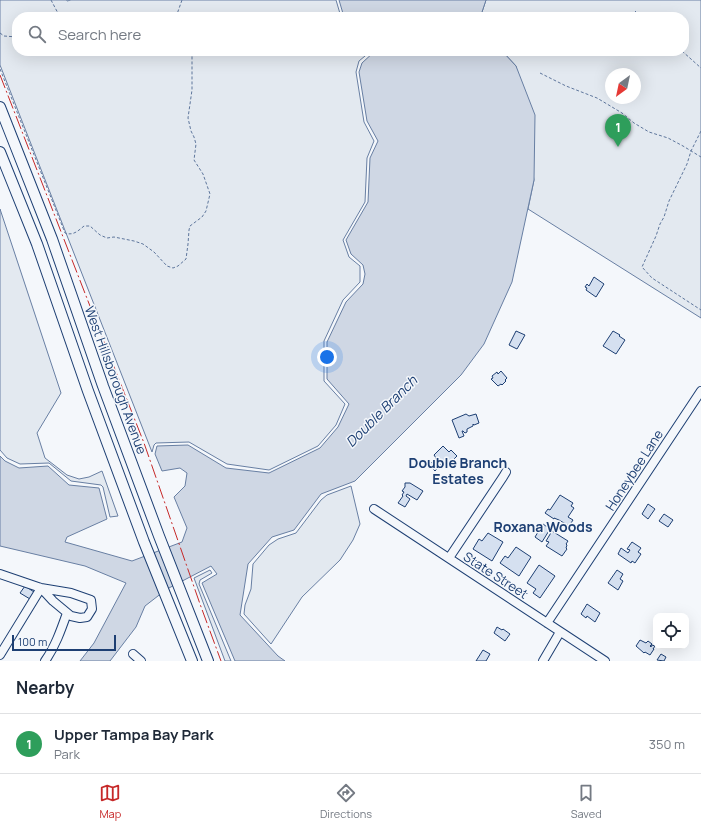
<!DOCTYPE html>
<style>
:root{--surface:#fff;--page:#f6f6f7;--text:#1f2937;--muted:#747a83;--line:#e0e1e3;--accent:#c62828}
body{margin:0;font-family:Manrope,sans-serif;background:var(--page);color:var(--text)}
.controls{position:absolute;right:12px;bottom:12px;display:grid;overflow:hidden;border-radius:8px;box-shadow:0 4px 16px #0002}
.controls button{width:36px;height:36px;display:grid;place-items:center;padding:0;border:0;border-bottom:1px solid var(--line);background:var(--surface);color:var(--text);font:20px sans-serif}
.compass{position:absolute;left:605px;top:68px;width:36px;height:36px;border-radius:50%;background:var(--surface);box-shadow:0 4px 16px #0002;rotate:213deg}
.scale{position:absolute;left:12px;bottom:10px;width:104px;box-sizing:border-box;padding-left:4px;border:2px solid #1d3f73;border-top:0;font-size:11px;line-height:14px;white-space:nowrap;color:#1d3f73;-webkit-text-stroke:3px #f4f7fb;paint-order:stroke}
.you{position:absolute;left:327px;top:357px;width:14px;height:14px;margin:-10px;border:3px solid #fff;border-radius:50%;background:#1a73e8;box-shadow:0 0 0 6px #1a73e833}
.badge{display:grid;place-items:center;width:26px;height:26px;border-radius:50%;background:var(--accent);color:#fff;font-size:13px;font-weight:700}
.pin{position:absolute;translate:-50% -33px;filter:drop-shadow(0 1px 2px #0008)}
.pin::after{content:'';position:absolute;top:21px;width:14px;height:12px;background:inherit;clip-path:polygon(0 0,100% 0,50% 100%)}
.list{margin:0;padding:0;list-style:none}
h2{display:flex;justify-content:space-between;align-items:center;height:52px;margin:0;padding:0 16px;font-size:17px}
h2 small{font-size:13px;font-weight:400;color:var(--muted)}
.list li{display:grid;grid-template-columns:26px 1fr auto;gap:12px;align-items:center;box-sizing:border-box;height:60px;padding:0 16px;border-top:1px solid var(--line)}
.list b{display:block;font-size:15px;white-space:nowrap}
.list p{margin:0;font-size:13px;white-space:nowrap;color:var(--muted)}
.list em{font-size:13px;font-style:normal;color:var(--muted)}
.icon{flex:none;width:22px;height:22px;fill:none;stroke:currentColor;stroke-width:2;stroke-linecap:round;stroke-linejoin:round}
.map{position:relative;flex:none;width:701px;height:661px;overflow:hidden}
.search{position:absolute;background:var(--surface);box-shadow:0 4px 16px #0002;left:12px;right:12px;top:12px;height:44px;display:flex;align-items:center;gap:10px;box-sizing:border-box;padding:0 14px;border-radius:16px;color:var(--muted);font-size:15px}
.sheet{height:112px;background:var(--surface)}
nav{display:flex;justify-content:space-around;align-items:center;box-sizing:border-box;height:56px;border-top:1px solid var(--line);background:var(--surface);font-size:11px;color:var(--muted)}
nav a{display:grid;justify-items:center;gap:2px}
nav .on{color:var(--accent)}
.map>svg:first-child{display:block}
.green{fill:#e3e9f0;stroke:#687fa3;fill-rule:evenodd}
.water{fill:#cfd7e4;stroke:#687fa3}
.building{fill:#d5e0f0;stroke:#1d3f73}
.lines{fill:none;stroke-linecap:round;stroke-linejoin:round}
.minor-casing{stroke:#1d3f73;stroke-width:10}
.major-casing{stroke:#1d3f73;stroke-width:12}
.path{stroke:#5e769c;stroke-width:1;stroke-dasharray:3 2;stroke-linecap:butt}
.minor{stroke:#f4f7fb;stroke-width:8}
.major{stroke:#f4f7fb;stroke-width:10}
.power{stroke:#c62828;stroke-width:1;stroke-dasharray:14 3 2 3;stroke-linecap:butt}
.labels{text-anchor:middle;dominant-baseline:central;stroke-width:3;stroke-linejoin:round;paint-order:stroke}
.street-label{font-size:13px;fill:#1d3f73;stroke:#f4f7fb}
.water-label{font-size:14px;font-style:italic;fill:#1d3f73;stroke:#f4f7fb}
.neighbourhood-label{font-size:14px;font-weight:bold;fill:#1d3f73;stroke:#f4f7fb}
</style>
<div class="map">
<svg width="701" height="661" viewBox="0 0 701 661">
<rect width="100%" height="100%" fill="#f4f7fb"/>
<!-- green -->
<path class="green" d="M0,0H67V1L71,0H336L341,17H17V51H371L359,61L356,72L364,122L374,141L367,158L365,202L343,240L349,257L360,266V282L343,300L324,341V381L345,404L336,425L318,446L269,470L227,464L189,442L156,443L154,445L152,452L0,65Z
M486,0H701V318L528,209L534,180L516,66L502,51H684V17H484L482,12ZM611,74H635V98H611Z
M0,209L61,393L37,433L45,458L67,475L79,479L89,477L102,471L118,516L110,517L103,487L101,485L71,481L49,463L20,464L7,458L0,450Z
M351,486L360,524L353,540L340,560L302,597L271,644L244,614L245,605L251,589L253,564L269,545L278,539L296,533L321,500L327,495Z
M210,570L212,573L200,580L199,584L231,661H225L194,578Z"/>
<!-- water -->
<path class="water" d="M339,0H486L482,12L484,17H344Z
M375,51H502L516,66L535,115L534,180L512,282L484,344L461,375L355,481L321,494L294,530L272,537L248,564L240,615L278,656L285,661H235L202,583L217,574L211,566L167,589L145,606L136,627L110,661H80L94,643L126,583L85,566L0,546V456L5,461L19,468L48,466L69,485L99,488L107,519L67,537L65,542L132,561L182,542L187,528L174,497L185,486L187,473L180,468L162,471L155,454L157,446L188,445L226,468L269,473L320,448L338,427L349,404L327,379V342L346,302L363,284L365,274L363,265L351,254L346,240L368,202L370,158L378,141L367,121L359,72L362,63Z"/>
<!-- building -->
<path class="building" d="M594,277L604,284L596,297L586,290L587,288L585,287L587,284L589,286Z
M516,331L525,335L517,349L509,345Z
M613,331L620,335L619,336L625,340L616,354L603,346Z
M501,371L507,378L505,380L506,381L502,385L501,384L498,386L491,379L493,378L492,376L497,372L498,374Z
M466,414L469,416L476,414L479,423L474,425L473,424V426L467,429V432L465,433L463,431H462L464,436L459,438L452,420Z
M443,446L449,452L451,450L457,456L450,463L448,461L443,465L442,463L435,471L429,465L436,458L434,455Z
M405,483H410L423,491L417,500L407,494L406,496L410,499L405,507L398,503L403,496L402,495L404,492L402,491L405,487Z
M560,495L573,503L571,506L574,508L568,517L573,520L569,526L559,520L554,518V519L545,513L548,509L550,510Z
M648,504L655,509L648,519L642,514Z
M664,514L673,520L668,527L659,521Z
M543,524L550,529L542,542L535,537Z
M552,531L568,541L566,544L567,545L566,548L567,549L562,556L546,546L549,542L546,541Z
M488,533L503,542L492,561L473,549L479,539L482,541Z
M632,542L641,548L638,552L641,554L635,563L632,561L631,563L618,554L621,548L628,553L630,550L627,549Z
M516,547L531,557L519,576L500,563L505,556L508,558Z
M539,565L555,576L540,598L533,593L536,589L527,583Z
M617,570L623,574L620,579L623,581L618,590L608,583Z
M25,586L34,592L30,599L20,593Z
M587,604L600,613L595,622L587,616L586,618L581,614Z
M497,627L502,630L503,629L510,634L505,641L494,633Z
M640,640L646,643L648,641L652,644L650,646L651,647L652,645L655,646L653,649H654L650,655L645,652L644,653L636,646Z
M483,650L490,654L486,661H476Z
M661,654L666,657L664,661L657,660Z"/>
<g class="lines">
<!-- minor casing -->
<g class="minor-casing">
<path id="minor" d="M374,509L605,661
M449,558L503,477L506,472
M0,574L41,588L71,593L91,600L92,609L87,617L80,618L71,616L53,601L41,588
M547,623L701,391
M133,654L141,661
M0,655L41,588
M45,661C55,647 61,630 67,613
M543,661L560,632"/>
</g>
<!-- major casing -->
<g class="major-casing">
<path id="major" d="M0,107L52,239L103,386L159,536L208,661
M0,152L37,244L88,391L144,542L192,661"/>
</g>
<!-- path -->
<path class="path" d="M51,0L60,17
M635,11L641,17
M176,17L182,0
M0,33L4,36L17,37
M682,51L701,68
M0,69L65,233C73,236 78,231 84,226H90L100,235L107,238L114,237L134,241L143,244L154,252L167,266L173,268L178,266L186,259L188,244L189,230L190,226L202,217L206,211L210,194L203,174L194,160L196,144L194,137L191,131L188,118L192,90V51
M540,73L566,86L597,98L622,113L634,123L649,132L668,138L683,146L701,157
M701,131L691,151L687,164L669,201L664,217L660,224L656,236L642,267L652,278L701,310"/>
<!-- minor -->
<use href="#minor" class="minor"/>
<!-- major -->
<use href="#major" class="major"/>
<!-- power -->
<path class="power" d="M0,75L88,301L144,443L200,604L221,661"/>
</g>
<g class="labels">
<!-- street labels -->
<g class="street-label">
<text transform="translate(116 380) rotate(70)">West Hillsborough Avenue</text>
<text transform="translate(634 470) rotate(-57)">Honeybee Lane</text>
<text transform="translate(496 575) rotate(33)">State Street</text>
</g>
<!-- water labels -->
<g class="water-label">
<text transform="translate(381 411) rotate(-45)">Double Branch</text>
</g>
<!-- neighbourhood labels -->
<g class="neighbourhood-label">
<text x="458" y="462">Double Branch<tspan x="458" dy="16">Estates</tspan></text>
<text x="543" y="526">Roxana Woods</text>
</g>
</g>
</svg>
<div class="controls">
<button><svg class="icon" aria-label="locate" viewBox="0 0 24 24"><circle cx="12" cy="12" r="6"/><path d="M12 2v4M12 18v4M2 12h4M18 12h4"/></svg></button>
</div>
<svg class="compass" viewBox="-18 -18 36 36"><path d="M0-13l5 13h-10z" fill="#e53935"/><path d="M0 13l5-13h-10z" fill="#747a83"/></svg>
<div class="scale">100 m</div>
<div class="you"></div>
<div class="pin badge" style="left:618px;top:147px;background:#2e9e5b">1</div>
<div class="search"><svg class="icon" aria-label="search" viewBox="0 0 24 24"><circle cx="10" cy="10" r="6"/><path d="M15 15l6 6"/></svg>Search here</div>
</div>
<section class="sheet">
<h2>Nearby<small></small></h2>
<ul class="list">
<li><span class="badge" style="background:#2e9e5b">1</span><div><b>Upper Tampa Bay Park</b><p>Park</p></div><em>350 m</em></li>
</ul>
</section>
<nav>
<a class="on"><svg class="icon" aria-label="map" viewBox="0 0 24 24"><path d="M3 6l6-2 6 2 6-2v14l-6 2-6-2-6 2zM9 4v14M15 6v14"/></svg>Map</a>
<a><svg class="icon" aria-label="directions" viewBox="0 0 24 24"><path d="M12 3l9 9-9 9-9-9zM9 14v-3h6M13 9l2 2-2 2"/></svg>Directions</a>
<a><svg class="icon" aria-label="saved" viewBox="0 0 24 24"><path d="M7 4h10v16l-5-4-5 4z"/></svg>Saved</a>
</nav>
